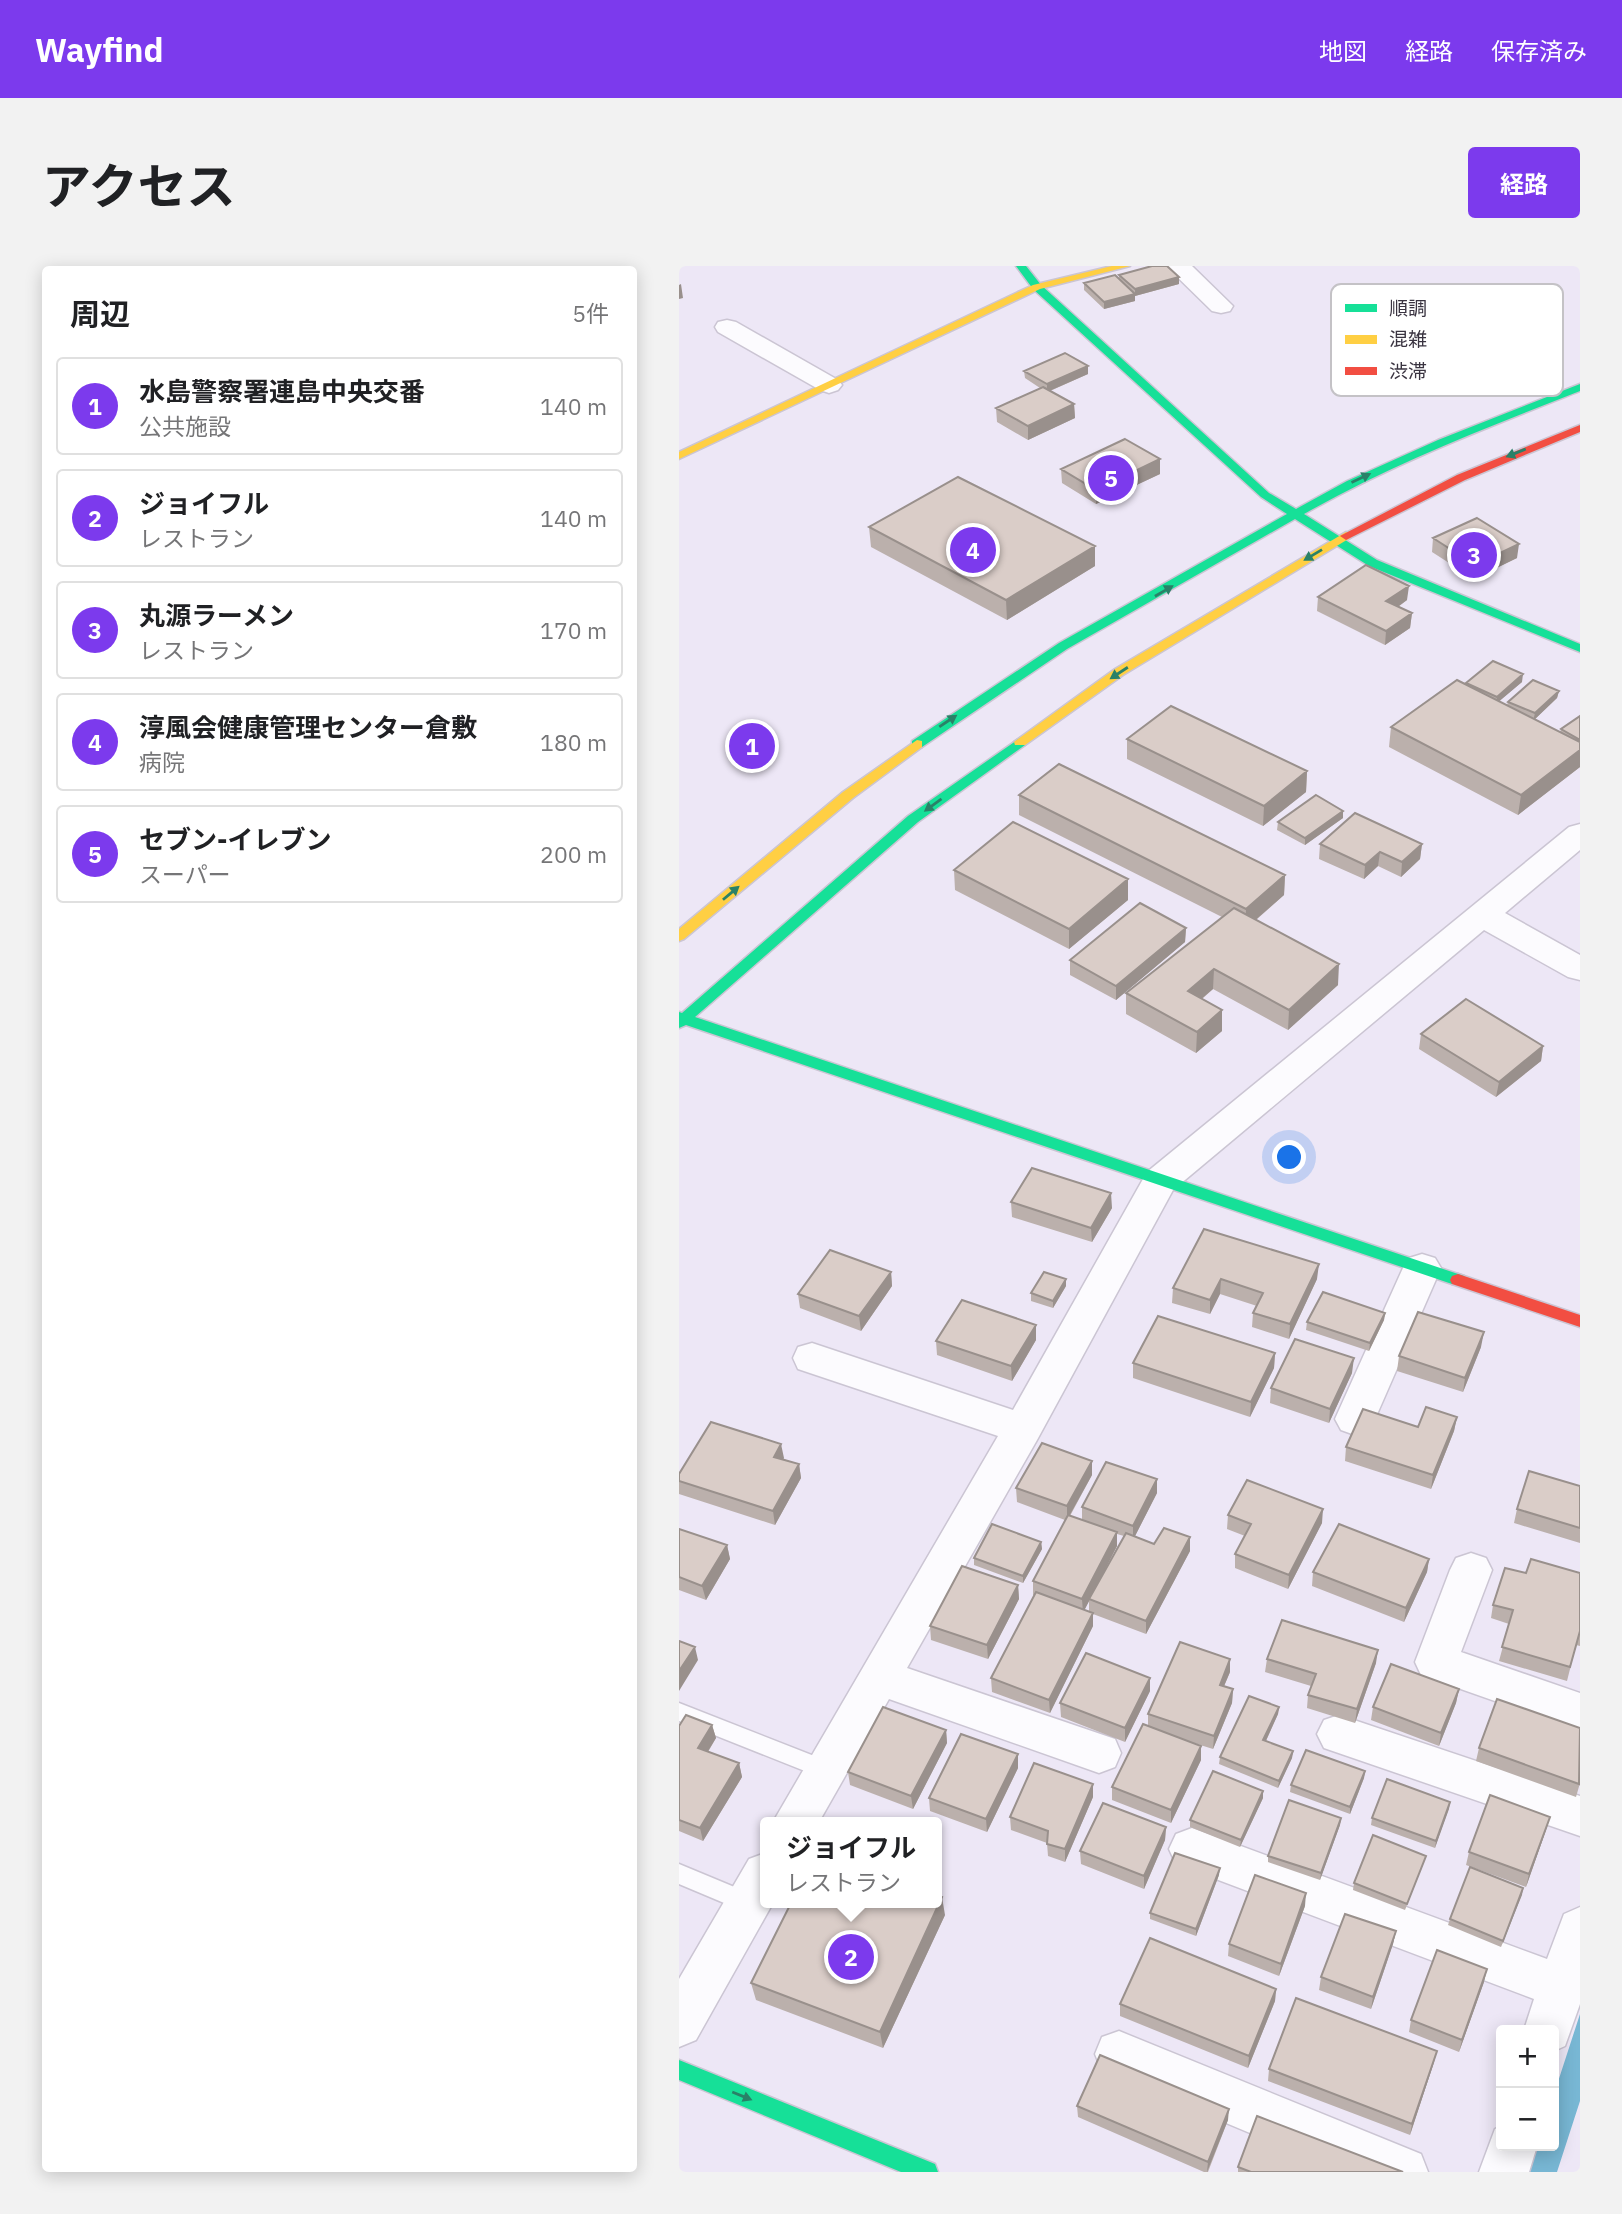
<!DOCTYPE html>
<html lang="ja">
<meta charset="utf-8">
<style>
:root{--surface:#fff;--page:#f2f2f2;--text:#202124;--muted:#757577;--line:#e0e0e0;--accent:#7c3aed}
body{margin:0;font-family:"IBM Plex Sans","Noto Sans JP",sans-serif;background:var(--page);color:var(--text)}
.controls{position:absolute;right:21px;bottom:21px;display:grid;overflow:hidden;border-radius:7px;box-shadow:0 4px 18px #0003}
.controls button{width:63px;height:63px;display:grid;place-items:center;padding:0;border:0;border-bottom:2px solid var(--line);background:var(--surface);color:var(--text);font:35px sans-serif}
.you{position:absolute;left:611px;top:892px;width:24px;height:24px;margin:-18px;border:5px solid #fff;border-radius:50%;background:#1a73e8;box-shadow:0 0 0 10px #1a73e833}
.badge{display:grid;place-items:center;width:46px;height:46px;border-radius:50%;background:var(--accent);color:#fff;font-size:23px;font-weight:700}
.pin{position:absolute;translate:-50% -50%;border:4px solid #fff;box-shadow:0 2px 7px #0006}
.popup{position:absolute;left:81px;top:1551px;width:182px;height:91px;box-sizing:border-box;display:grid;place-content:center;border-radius:7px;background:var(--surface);filter:drop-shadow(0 2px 5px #0005);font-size:23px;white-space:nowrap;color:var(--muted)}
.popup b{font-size:26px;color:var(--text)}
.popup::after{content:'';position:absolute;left:50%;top:100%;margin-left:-14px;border:14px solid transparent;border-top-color:var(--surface)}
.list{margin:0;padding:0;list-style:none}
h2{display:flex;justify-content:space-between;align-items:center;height:91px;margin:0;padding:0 28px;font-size:30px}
h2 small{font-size:23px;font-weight:400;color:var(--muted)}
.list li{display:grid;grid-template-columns:46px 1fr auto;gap:21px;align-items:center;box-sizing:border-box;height:98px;margin:0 14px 14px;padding:0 14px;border:2px solid var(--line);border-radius:7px}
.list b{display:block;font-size:26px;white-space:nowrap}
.list p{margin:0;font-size:23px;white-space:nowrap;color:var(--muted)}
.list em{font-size:23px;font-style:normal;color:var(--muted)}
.map{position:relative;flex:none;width:901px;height:1906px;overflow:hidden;border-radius:7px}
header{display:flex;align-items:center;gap:42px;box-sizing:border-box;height:98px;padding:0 35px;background:var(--accent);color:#fff}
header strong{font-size:33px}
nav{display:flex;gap:38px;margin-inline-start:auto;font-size:24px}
.intro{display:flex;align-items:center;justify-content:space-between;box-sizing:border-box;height:168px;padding:0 42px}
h1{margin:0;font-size:49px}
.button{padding:18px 32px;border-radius:7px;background:var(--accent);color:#fff;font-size:24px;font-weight:700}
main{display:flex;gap:42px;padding:0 42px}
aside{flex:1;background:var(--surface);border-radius:7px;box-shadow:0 4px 18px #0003}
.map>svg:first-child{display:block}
.water{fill:#78b7d4}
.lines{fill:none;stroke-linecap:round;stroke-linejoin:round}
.lane-casing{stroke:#cbc5d3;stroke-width:3}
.street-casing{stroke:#cbc5d3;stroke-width:3}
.fast-casing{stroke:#cbc5d3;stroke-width:3}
.slow-casing{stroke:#cbc5d3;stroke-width:3}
.jam-casing{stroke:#cbc5d3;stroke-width:3}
.lane{fill:#fcfbfe;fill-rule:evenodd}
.street{fill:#fcfbfe;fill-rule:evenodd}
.fast{fill:#16e098;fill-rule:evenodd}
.slow{fill:#ffcf43;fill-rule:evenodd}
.jam{fill:#f24e42;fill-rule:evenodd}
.wall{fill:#bbb0ac;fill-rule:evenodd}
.shaded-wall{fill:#99908c}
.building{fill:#dacdc8;stroke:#99908c;stroke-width:2}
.oneway{fill:#2a8168}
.key{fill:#fff;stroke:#c4c2c6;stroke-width:2}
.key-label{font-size:19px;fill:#3a3441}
</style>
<header>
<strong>Wayfind</strong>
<nav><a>地図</a><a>経路</a><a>保存済み</a></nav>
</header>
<div class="intro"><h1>アクセス</h1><a class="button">経路</a></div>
<main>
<aside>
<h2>周辺<small>5件</small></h2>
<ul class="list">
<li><span class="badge">1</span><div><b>水島警察署連島中央交番</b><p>公共施設</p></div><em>140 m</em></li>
<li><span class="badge">2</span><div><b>ジョイフル</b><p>レストラン</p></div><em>140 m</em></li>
<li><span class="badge">3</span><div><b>丸源ラーメン</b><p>レストラン</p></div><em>170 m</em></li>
<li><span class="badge">4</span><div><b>淳風会健康管理センター倉敷</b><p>病院</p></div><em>180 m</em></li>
<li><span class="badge">5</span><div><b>セブン-イレブン</b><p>スーパー</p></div><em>200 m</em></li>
</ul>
</aside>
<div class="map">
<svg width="901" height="1906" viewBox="0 0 901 1906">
<rect width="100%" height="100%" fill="#ede7f6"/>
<!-- water -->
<path class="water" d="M901,1748V1835L878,1906H849L858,1880H875V1828Z"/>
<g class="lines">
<!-- lane casing -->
<g class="lane-casing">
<path id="lane" d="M0,1437L153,1497L157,1504L153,1511L146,1513L0,1455Z
M0,1598L77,1630L80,1637L77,1644L69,1647L0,1618Z"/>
</g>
<!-- street casing -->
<g class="street-casing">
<path id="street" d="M487,0H513L554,40L551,45L542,47L533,45Z
M48,54L57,56L159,114L163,119L159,124L150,127L141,124L39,66L36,61L39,56Z
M901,558V584L826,647L901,689V714L889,711L805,664L494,924L358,1174L228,1402L436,1473L442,1487L436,1501L420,1507L210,1433L140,1556H94L319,1170L119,1103L114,1092L119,1081L133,1077L334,1144L468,906L890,561Z
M743,988L756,992L762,1002L696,1153L690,1164L676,1169L662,1164L656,1153L724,1002L730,992Z
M792,1287L807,1292L813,1304L782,1386L901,1427V1465L742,1409L736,1396L771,1304L777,1292Z
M660,1449L901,1530V1570L645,1482L638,1468L645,1454Z
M513,1562L868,1693L885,1648L901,1641V1738L886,1780L875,1785V1764H845L855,1733L497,1598L490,1583L497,1568Z
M86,1587V1637H94L17,1774L0,1781V1713L70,1593Z
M440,1765L742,1888L749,1906H664L423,1805L416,1788L423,1771Z
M822,1860V1880H858L850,1906H800L816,1863Z"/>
</g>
<!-- fast casing -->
<g class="fast-casing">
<path id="fast" d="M337,0H347L362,19L590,227L617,243L668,215L759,174L901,118V125C807,162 713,198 625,248L698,294L901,378V386L690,300L616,253L388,383L243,481H233V475L380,377L608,248L582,231L354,23Z
M341,472L346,473V479L239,556L16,751L785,1010L787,1014L785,1018H773L7,759L0,762V746L3,747L229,550Z
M0,1794L256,1898L259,1906H222L0,1814Z"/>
</g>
<!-- slow casing -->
<g class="slow-casing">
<path id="slow" d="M433,0H451L361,23L0,193V186L354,19Z
M667,266L673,270L671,272L444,409L346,479H336L335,476L436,403Z
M238,474L243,475V481L174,532L5,673L0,675V663L164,526Z"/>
</g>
<!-- jam casing -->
<g class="jam-casing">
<path id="jam" d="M901,159V166L786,214L671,272L667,274L661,270L778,209Z
M779,1008L901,1049V1061L773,1018L771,1014L773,1010Z"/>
</g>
<!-- lane -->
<use href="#lane" class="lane"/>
<!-- street -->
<use href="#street" class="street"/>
<!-- fast -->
<use href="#fast" class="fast"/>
<!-- slow -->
<use href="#slow" class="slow"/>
<!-- jam -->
<use href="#jam" class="jam"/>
</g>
<!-- wall -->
<path class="wall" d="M440,9L500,18L456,30V35L425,43L405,24V17L440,12Z
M409,100V108L371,125L395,138L396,152L349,174L318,156L317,142L361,122L346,112L345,105Z
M382,203L481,208L417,238L383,217Z
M190,261L416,300L328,354L192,281Z
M754,272L838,292L795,313L753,286Z
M639,331L728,334L719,341L733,347L731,362L706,379L638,345Z
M843,416L820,435L828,439L829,436L880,425L878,432L856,453L881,466L882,463L901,450V501L839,549L710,481L712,461L787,417Z
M448,473L628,505L627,526L584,560L448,493Z
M340,529L606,609L605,629L577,654L659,719L609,764L534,723L523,733L543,765L517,787L447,748V727L543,651L340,549Z
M664,545V552L626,579L598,564L599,556Z
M641,578H743L741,593L722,611L699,600L685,613L640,593Z
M275,604L449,613V634L390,683L276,624Z
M507,662L506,676L437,734L391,709V694Z
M742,768L864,780L862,795L817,831L740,783Z
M332,936L433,942L413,976L333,951Z
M525,963L638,1013L610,1073L573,1061L574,1047L578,1040L541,1028L531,1048L493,1037L494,1022Z
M212,1006L213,1020L182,1065L121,1042L119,1028Z
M387,1020L374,1042L352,1035V1027Z
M706,1047L705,1054L690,1085L627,1064L628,1056Z
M357,1059V1074L333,1115L258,1089L257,1075Z
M802,1081L784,1126L718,1105L720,1090Z
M596,1087L595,1102L571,1151L454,1112V1097Z
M673,1107L650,1157L591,1137L592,1122Z
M778,1151L775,1165L752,1223L666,1195L667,1181Z
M105,1192L104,1193L120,1198L122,1212L96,1259L0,1228V1208Z
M413,1209L391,1250L403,1254V1241L478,1213V1227L456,1270L475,1278L511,1285L467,1368L414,1348V1360L371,1447L313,1426L312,1412L356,1329H354V1315L386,1254L338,1236L337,1222ZM438,1268L445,1270L422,1311L438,1280ZM410,1335V1345L405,1344Z
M901,1220V1277L835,1257L838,1243Z
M549,1249L643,1257L609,1323L556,1302V1288L566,1270L548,1263Z
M0,1263L48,1279L51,1293L27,1334L0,1324Z
M362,1276L363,1283L344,1317L295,1299V1292Z
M750,1293L748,1306L725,1356L633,1320L634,1306Z
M847,1307H901V1380L897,1379L888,1415L820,1395L830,1358L812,1352L814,1339Z
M339,1319L340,1333L309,1393L252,1374L251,1360Z
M588,1393L697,1397L676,1457L628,1442L629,1429L632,1420L586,1406Z
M551,1406L545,1420L554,1423L553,1437L534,1483L499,1472L522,1480V1494L492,1557L433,1534V1521L469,1460V1448Z
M780,1423L777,1437L760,1480L692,1454L694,1441Z
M471,1425L446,1476L382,1451L381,1437Z
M600,1441L599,1448L587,1475L614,1485L613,1492L599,1522L540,1498L541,1491Z
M33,1459L37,1472L29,1486L60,1497L63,1511L24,1575L0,1565V1460Z
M267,1464L268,1477L234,1543L171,1519L169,1506Z
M800,1482L901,1517L897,1531L797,1495Z
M339,1488V1502L308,1566L251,1545L250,1532Z
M686,1505L685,1512L671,1548L611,1526L612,1519Z
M414,1518V1531L386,1596L369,1590L368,1577L332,1564L331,1551Z
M584,1525V1532L561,1581L511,1561V1554Z
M771,1536L756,1582L692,1559L693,1552Z
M662,1552L661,1559L641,1614L589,1596V1590Z
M487,1561L486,1574L465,1623L402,1598L401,1585Z
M867,1564L847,1621L787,1599L790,1586Z
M745,1596L726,1644L674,1624L675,1617Z
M540,1609L517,1670L471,1653V1647Z
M844,1622L822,1681L769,1659L771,1653Z
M626,1640L600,1710L549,1690L550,1678Z
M266,1649L204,1782L77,1734L72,1717Z
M717,1665L714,1678L692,1743L640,1724L642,1711Z
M805,1716L780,1786L730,1766L732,1754Z
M597,1723L596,1735L569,1802L441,1750V1738Z
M755,1796L731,1869L589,1815L590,1803Z
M398,1840L549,1854L529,1906H525L399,1851Z
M559,1901L724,1906H559Z"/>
<!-- shaded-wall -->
<path class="shaded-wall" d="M500,11V18L456,30V35L425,43V36L456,28V23Z
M2,18L4,32L0,33V19Z
M409,100V108L368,126V118Z
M395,138L396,152L349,174V160Z
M481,193V208L417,238V224Z
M840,278L838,292L795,313L796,299Z
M416,280V300L328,354L327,334Z
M730,320L728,334L706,350L707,335Z
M733,347L731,362L706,379L707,365Z
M844,408L843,416L817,438L818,431Z
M880,425L878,432L854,455L856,447Z
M901,484V501L839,549L842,529Z
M628,505L627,526L584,560L585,540Z
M664,545V552L626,579V572Z
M743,578L741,593L722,611L723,596Z
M701,586L699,600L685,613L686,599Z
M606,609L605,629L566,663L567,643Z
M449,613V634L390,683V663Z
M507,662L506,676L437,734V720Z
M660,698L659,719L609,764L610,744Z
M535,703L534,723L508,745L509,725Z
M543,744V765L517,787L518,766Z
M864,780L862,795L817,831L820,816Z
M432,927L433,942L413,976L412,962Z
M640,998L638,1013L610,1073L611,1058Z
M212,1006L213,1020L182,1065L180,1050Z
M387,1013V1020L374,1042V1035Z
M542,1013L541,1028L531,1048V1034Z
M706,1047L705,1054L690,1085L691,1077Z
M357,1059V1074L333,1115L332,1100Z
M805,1066L802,1081L784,1126L786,1112Z
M596,1087L595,1102L571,1151L572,1136Z
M675,1092L673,1107L650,1157L651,1143Z
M778,1151L775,1165L752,1223L754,1209Z
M102,1178L105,1192L97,1205L95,1191Z
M413,1195V1209L388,1254V1240Z
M120,1198L122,1212L96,1259L94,1245Z
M478,1213V1227L454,1274V1260Z
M644,1243L643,1257L609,1323L610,1309Z
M438,1266V1280L404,1347L403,1333Z
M511,1271V1285L467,1368V1355Z
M362,1276L363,1283L344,1317V1310Z
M48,1279L51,1293L27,1334L23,1320Z
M750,1293L748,1306L725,1356L727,1342Z
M339,1319L340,1333L309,1393L308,1379Z
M414,1347V1360L371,1447L370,1434Z
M16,1381L19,1394L0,1425V1405Z
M699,1384L697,1397L676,1457L678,1443Z
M551,1393V1406L540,1432L541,1419Z
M471,1412V1425L446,1476V1462Z
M554,1423L553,1437L534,1483L535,1470Z
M780,1423L777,1437L760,1480L762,1467Z
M600,1441L599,1448L584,1481V1474Z
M33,1459L37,1472L23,1495L19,1482Z
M267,1464L268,1477L234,1543L232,1530Z
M522,1480V1494L492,1557V1544Z
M614,1485L613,1492L599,1522L600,1515Z
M339,1488V1502L308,1566L307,1553Z
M60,1497L63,1511L24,1575L21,1562Z
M686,1505L685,1512L671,1548V1541Z
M414,1518V1531L386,1596V1583Z
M584,1525V1532L561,1581L562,1574Z
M771,1536L770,1543L756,1582L757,1575Z
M871,1551L867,1564L847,1621L850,1608Z
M662,1552L661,1559L641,1614L642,1607Z
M487,1561L486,1574L465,1623V1610Z
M541,1602L540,1609L517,1670V1663Z
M844,1622L843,1629L822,1681L824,1675Z
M627,1627L626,1640L600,1710L602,1698Z
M263,1631L266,1649L204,1782L201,1766Z
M717,1665L714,1678L692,1743L694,1731Z
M808,1703L805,1716L780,1786L783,1774Z
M597,1723L596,1735L569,1802L570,1790Z
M758,1785L755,1796L731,1869L733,1858Z
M550,1843L549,1854L528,1906L529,1896Z"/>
<!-- building -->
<path class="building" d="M473,0H488L500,11L456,23L440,9Z
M436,9L456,28L425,36L405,17Z
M386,87L409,100L368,118L345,105Z
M364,121L395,138L349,160L317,142Z
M446,173L481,193L417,224L382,203Z
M279,211L416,280L327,334L190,261Z
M798,252L840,278L796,299L754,272Z
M687,299L730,320L707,335L733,347L707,365L639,331Z
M814,395L844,408L818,431L787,417Z
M778,414L901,476V484L842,529L712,461Z
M854,414L880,425L856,447L829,436Z
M492,440L628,505L585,540L448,473Z
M901,450V474L882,463Z
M380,498L606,609L567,643L340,529Z
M637,529L664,545L626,572L599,556Z
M676,547L743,578L723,596L701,586L686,599L641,578Z
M334,556L449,613L390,663L275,604Z
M461,637L507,662L437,720L391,694Z
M555,642L660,698L610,744L535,703L509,725L543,744L518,766L447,727Z
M787,733L864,780L820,816L742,768Z
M353,902L432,927L412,962L332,936Z
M525,963L640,998L611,1058L574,1047L584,1027L542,1013L531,1034L494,1022Z
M151,984L212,1006L180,1050L119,1028Z
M365,1006L387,1013L374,1035L352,1027Z
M644,1026L706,1047L691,1077L628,1056Z
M283,1034L357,1059L332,1100L257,1075Z
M739,1046L805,1066L786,1112L720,1090Z
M479,1050L596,1087L572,1136L454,1097Z
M616,1073L675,1092L651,1143L592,1122Z
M747,1141L778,1151L754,1209L667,1181L684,1143L739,1161Z
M32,1156L102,1178L95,1191L120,1198L94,1245L0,1215V1208Z
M363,1177L413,1195L388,1240L337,1222Z
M427,1196L478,1213L454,1260L403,1241Z
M850,1205L901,1220V1262L838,1243Z
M568,1214L644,1243L610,1309L556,1288L572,1258L549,1249Z
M389,1249L438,1266L403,1333L354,1315Z
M313,1258L362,1276L344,1310L295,1292Z
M660,1258L750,1293L727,1342L634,1306Z
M485,1262L511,1271L467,1355L410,1333L447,1267L475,1278Z
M0,1263L48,1279L23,1320L0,1311Z
M852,1293L901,1307V1365L891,1401L823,1381L834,1344L814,1339L826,1302L847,1307Z
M283,1300L339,1319L308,1379L251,1360Z
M357,1326L414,1347L370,1434L312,1412Z
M603,1354L699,1384L678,1443L629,1429L637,1408L588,1393Z
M0,1375L16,1381L0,1405Z
M501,1376L551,1393L541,1419L554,1423L535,1470L469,1448Z
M407,1387L471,1412L446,1462L381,1437Z
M712,1398L780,1423L762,1467L694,1441Z
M570,1430L600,1441L584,1474L614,1485L600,1515L541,1491Z
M818,1433L901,1462L900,1518L800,1482Z
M204,1441L267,1464L232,1530L169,1506Z
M7,1449L33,1459L19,1482L60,1497L21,1562L0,1554V1460Z
M464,1458L522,1480L492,1544L433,1521Z
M282,1468L339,1488L307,1553L250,1532Z
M627,1484L686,1505L671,1541L612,1519Z
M355,1497L414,1518L386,1583L368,1578L369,1565L331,1551Z
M534,1505L584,1525L562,1574L511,1554Z
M708,1513L771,1536L757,1575L693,1552Z
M811,1529L871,1551L850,1608L790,1586Z
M610,1534L662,1552L642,1607L589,1590Z
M424,1537L487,1561L465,1610L401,1585Z
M694,1569L747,1590L728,1638L675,1617Z
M496,1587L541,1602L517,1663L471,1647Z
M791,1601L844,1622L824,1675L771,1653Z
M576,1609L627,1627L602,1698L550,1678Z
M258,1629L263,1631L201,1766L72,1717L112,1637H258Z
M666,1648L717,1665L694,1731L642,1711Z
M471,1672L597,1723L570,1790L441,1738Z
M758,1684L808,1703L783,1774L732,1754Z
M617,1732L758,1785L733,1858L590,1803Z
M421,1789L550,1843L529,1896L398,1840Z
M578,1850L724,1906H572L559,1901Z"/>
<!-- one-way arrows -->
<defs><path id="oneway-solid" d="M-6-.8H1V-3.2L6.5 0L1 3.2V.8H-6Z" transform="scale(1.75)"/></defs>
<g class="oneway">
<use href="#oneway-solid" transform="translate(837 187) rotate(158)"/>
<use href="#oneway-solid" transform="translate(682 212) rotate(-25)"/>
<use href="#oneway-solid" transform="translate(634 289) rotate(149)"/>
<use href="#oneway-solid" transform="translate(485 325) rotate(-30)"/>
<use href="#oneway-solid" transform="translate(440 407) rotate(147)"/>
<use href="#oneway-solid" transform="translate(269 455) rotate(-34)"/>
<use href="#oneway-solid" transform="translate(254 539) rotate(144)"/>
<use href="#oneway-solid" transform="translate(52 627) rotate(-40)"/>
<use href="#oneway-solid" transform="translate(63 1830) rotate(22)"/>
</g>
<!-- legend -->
<rect x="652" y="18" width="232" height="112" rx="10" class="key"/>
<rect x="666" y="38" width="32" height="8" fill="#16e098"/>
<rect x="666" y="69" width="32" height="9" fill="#ffcf43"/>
<rect x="666" y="101" width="32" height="8" fill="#f24e42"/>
<g class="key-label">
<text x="710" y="49">順調</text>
<text x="710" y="80">混雑</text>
<text x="710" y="112">渋滞</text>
</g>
</svg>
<div class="controls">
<button>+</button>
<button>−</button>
</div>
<div class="you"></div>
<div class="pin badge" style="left:73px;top:480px">1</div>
<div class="pin badge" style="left:172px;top:1691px">2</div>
<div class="popup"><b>ジョイフル</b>レストラン</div>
<div class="pin badge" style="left:795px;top:289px">3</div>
<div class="pin badge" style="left:294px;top:284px">4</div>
<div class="pin badge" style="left:432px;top:212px">5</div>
</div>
</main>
